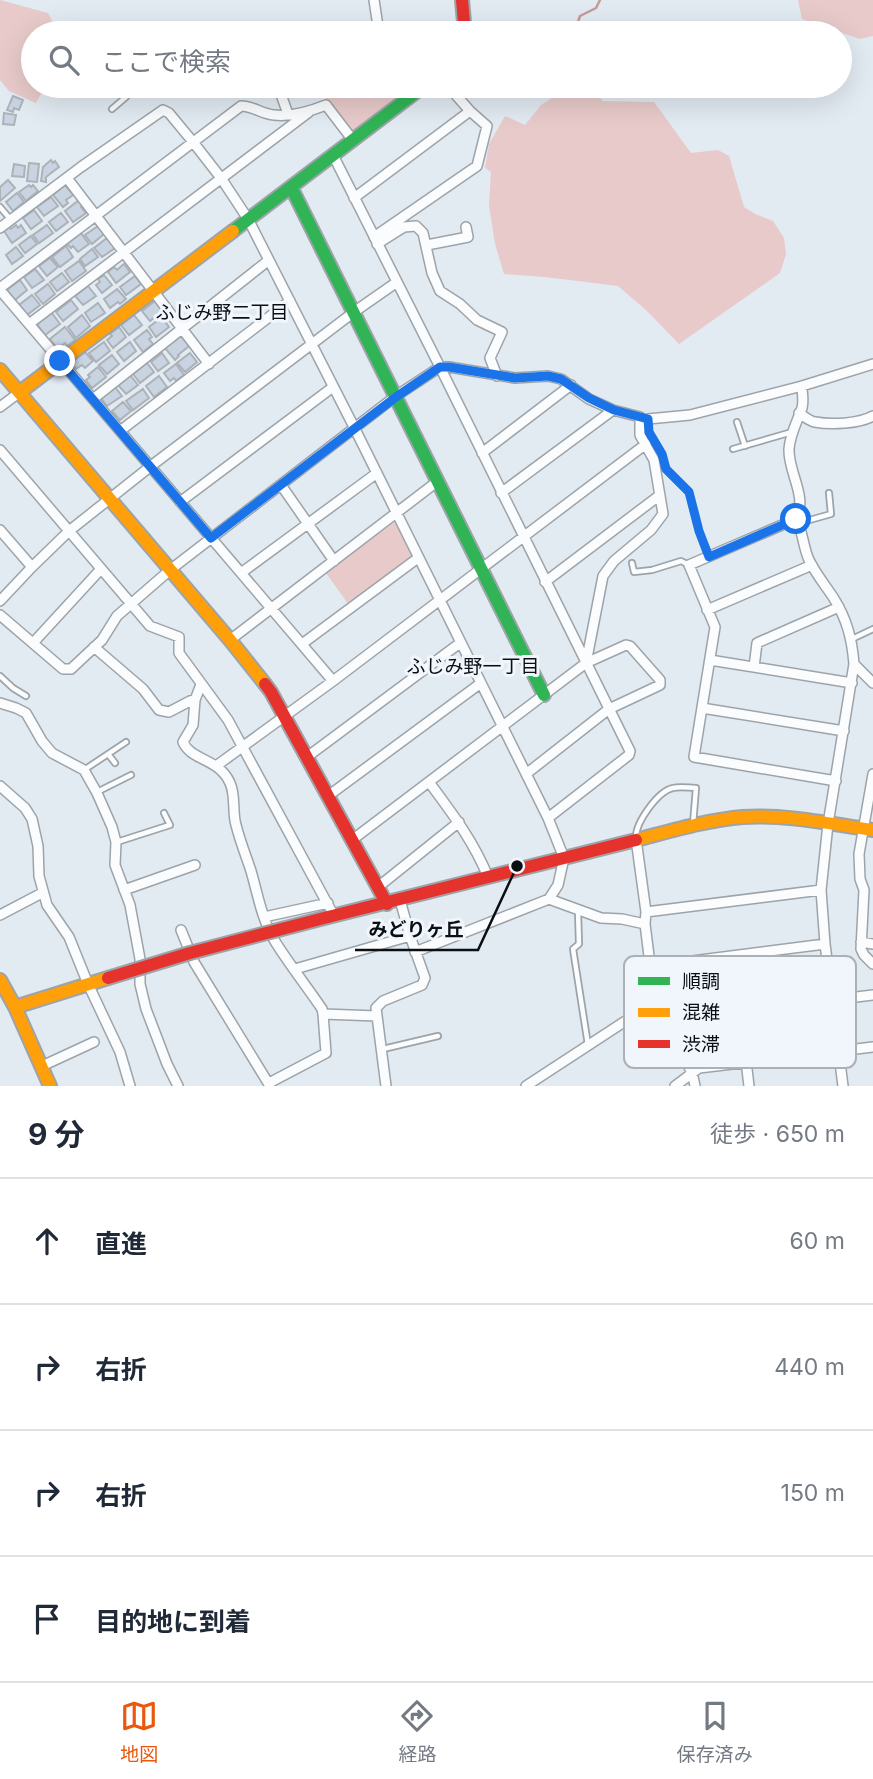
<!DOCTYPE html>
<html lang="ja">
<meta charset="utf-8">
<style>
:root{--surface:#fff;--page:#f2f2f3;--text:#1f2937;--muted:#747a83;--line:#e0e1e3;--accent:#ea580c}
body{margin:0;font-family:Inter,"Noto Sans JP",sans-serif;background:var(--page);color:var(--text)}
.stop{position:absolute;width:21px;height:21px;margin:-16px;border:5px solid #1a73e8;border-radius:50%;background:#fff}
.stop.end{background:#1a73e8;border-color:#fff;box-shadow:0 2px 7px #0008}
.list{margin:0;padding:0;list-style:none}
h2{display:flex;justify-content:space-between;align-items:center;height:91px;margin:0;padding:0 28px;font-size:30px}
h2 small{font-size:23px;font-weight:400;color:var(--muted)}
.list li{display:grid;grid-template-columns:46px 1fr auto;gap:21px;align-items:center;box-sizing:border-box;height:126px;padding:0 28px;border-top:2px solid var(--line)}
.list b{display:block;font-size:26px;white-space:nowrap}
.list em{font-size:23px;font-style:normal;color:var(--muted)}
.icon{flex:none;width:38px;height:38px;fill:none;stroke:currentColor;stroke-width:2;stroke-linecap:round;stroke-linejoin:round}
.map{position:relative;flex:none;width:873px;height:1086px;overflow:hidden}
.search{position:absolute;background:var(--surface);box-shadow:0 7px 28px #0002;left:21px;right:21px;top:21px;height:77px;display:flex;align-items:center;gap:18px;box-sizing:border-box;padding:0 24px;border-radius:38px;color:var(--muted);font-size:26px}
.sheet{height:595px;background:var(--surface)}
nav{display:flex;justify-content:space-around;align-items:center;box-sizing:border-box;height:98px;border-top:2px solid var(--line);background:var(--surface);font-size:19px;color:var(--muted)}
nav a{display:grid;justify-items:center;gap:4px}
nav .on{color:var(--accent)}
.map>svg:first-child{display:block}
.green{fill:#e8caca}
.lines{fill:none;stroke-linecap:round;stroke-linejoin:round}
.stream{stroke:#c69a98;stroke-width:2.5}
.building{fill:#c8d4e1;stroke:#acb2b8;stroke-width:2}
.lane-casing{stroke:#9da4a9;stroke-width:8}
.street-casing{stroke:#9da4a9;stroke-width:12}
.fast-casing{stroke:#9da4a9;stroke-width:16}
.slow-casing{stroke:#9da4a9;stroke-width:16}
.jam-casing{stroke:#9da4a9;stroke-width:16}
.lane{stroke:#fbfcfd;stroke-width:4.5}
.street{stroke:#fbfcfd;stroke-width:9}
.fast{stroke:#30b455;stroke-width:12}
.slow{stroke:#ff9f0a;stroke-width:12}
.jam{stroke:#e5322d;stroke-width:12}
.jam-bridge-casing{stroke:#9da4a9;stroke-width:16;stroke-linecap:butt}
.jam-bridge{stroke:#e5322d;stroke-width:12}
.route{stroke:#1a73e8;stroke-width:9}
.labels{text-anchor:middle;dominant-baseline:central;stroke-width:6;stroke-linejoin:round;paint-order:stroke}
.neighbourhood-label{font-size:19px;fill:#0a0f14;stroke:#f0f6fc}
.key{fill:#f0f6fc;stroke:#abb1b6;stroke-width:2}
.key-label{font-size:19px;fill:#0a0f14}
.leader{fill:none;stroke:#0a0f14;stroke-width:2.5}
.callout-dot{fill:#0a0f14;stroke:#f0f6fc;stroke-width:2.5}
.callout-label{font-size:19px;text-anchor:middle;font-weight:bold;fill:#0a0f14;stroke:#f0f6fc;stroke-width:6;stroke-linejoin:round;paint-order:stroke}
</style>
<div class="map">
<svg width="873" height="1086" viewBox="0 0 873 1086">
<rect width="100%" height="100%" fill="#e2eaf2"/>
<!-- green -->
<path class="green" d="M0,0L48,13L58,33H33V86H45L36,103L9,91L0,80Z
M798,0H873V36L860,39L802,19Z
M343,86H410L411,91L357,130L349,131L325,102L326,87Z
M570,86H590L603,101L654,102L691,153L718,150L729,156L744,207L755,214L773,221L784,238L786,254L780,273L679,344L647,311L618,286L545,277L504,274L495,244L489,206L491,172L485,168L489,144L505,116L525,125L541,105Z
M395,522H397L412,553V557L349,605L326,573Z"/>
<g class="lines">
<!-- stream -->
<path class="stream" d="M579,33L578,22L580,16L596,8L600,0"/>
</g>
<!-- building -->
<path class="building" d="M13,96L23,100L19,110L14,108L13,112L7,110Z
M4,113L16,115L14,125L3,124Z
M51,160L53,163L55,161L59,167L46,177V182L41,181L43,167Z
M29,163L39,164L37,182L27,181Z
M14,164L25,166L24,177L12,176Z
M8,180L15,188L0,201V187Z
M29,185L31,187L33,185L38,191L26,201L19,192Z
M65,185L73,195L66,200L68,203L63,207L53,195Z
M17,193L24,202L13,211L6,202Z
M51,197L58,206L44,216L37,207Z
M79,200L83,205L81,207L86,213L73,222L65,211Z
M34,210L42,221L31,229L23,218Z
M61,213L68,222L56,231L49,222Z
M16,225L18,228L21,225L26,233L12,243L4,231L9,227L11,229Z
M47,225L53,233L39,243L33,235Z
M98,226L104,234L92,244L85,235Z
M81,233L89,244L78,252L73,246L71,248L67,244Z
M31,236L37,244L25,253L19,245Z
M107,238L115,248L102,257L94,248Z
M66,246L73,257L60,267L52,257Z
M16,247L23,256L12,264L6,255Z
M92,249L98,257L85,266L80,259Z
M50,258L58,267L47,276L39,266Z
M79,261L86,271L72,281L65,271Z
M124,264L130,272L116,283L108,272L114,267L117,270Z
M35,269L44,280L32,288L24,277Z
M62,273L69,282L57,291L50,282Z
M104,275L112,285L102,293L96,285L100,282L98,279Z
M135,276L141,284L126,295L120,287Z
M20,280L27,290L15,300L7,290Z
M48,284L55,294L43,304L35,294Z
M88,286L96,296L83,305L75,296Z
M117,289L126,299L120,304L118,302L110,308L104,299Z
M32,295L40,305L27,315L19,305Z
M71,300L78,309L63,321L56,312Z
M155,301L162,311L150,321L142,311Z
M98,303L105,313L91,322L85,313Z
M52,313L60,324L45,335L37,324Z
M82,315L90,326L76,338L68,327Z
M134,315L142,325L129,335L121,325Z
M162,317L169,327L156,337L149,327Z
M65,327L75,340L67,346L65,343L58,349L50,339Z
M119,327L126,337L113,348L107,340L112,336L110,334Z
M147,330L152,337L149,339L153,344L143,352L134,340Z
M181,336L189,346L178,355L179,356L175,360L165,348Z
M104,342L110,351L96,362L89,353Z
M130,342L136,351L124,361L117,352Z
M85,352L93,361L85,368L82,365L76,369L71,363Z
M162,353L169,363L158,371L151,362Z
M190,353L197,362L185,372L177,363Z
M112,355L119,364L107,374L99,365Z
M147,363L154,372L140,383L133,374Z
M176,364L184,375L176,381L174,378L170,381L164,373Z
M98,367L106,377L92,388L86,380L90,377L88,375Z
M130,375L138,385L126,394L118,385Z
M159,376L167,387L154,397L146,386Z
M115,387L122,396L107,406L101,398Z
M143,389L149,398L133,410L126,401Z
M123,402L131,411L120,420L112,411Z"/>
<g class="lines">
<!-- lane casing -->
<g class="lane-casing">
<path id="lane" d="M112,109L126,97L123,86
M0,207L11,220
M648,420L649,432L662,454L666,469L689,492L699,531L708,556
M737,422L745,446
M733,449L792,432
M799,523L831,514L829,493
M632,563L634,572L652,570L681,561L689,565
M852,639L873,629
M0,676L13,688L26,696
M108,754L115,763
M84,770L126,742
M97,792L131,775
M636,837C636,822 658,791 673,788C680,786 689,788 696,788L693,824
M117,842L170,825L164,813
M578,911L579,944L573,949L588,1045
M383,1049L438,1036"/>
</g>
<!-- street casing -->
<g class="street-casing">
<path id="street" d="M374,0L379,33
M278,86L288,114
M333,155L440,367L630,751L629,755L548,818
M67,178L209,364
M354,198L470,111
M0,228L81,167L163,110L169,113L193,142L221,178L248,219L355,429L548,818L564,858L558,885L549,899L415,952
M374,237L477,166L487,126L470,111L448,86
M377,244L404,227L416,226L423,233L432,273L440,291L460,304L477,320L502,332L490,358L497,376
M427,245L468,237L466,227
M0,288L241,106C253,106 262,114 274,115C291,117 311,111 326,105L352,139
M0,290L333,681
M29,324L309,112
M802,386C802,393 804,401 802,408C797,422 790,434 789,449C788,473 808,496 796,519C803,531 803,547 809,560C816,574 825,585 833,597C847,619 852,639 854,664L828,824L821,890L825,944L843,1086
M93,399L269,260
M0,407L20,392
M799,413C804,416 809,421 815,422C830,425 859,424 873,416
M648,419L690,415L802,386L873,364
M120,431L290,301
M0,450L150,626L179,637V653L228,720L334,916
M482,453L571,385
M281,485L334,561
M501,493L613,410
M180,502L333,387
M796,519L689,565L715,627L694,757L836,781
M0,530L32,567
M241,573L377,473
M545,582L660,495
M0,601L32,567L69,531L151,466L354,312L397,282
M707,610L812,565
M0,615L63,669H71L102,640L117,616L170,570L396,396L440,367H449L515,378L548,376L561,379L589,399L613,410L640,417V435L654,460L663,514L651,530L614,561L603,576L586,663
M230,640L438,481
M33,643L101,569
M302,644L418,558
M94,647L143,689L159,710L169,712L190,701L195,700
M710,660L852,683
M854,664L873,683
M754,667L757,643L839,607
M201,684L195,700L193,725L183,742C191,761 219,758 230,783C236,796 232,812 236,825C240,841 246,856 251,871C258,895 262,921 276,943C290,965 307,987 322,1009L323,1014L326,1053L269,1083
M0,703L16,708L26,713L42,741L52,753L84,770L97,793L112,827L116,842L115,865L130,905L140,959V984L146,1009L167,1064L178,1086
M702,708L844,731
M307,757L460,643
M216,766L333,681L646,444
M873,774L859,854L860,879L864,890L861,949L864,955L873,964
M429,782C452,813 474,842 488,877
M0,786L25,808L32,819L38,846L39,876L47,905L69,937L88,984L120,1052L130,1086
M328,796L481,683
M636,839L646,912L645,924L649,956L653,966L656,985L653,1019C670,1039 691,1059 695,1086
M352,840L586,663L626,645L630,646L660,680V685L609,709L526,774
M378,887L459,822
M124,890L195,865
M549,899L601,918L622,919L645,924
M646,912L821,890
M0,915L42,893
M264,917L328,903
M181,930L194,962L270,1086
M861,942L873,944
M653,966L825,944
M295,969L410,936
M323,1014L377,1016
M746,1061L749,1086
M42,1066L94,1042
M386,1086L376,1008L383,1001L422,985L425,978L410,936L400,900
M526,1086L627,1020L653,1019L826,998L840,999L873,995
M675,1086L699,1068L873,1047"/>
</g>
<!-- fast casing -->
<g class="fast-casing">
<path id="fast" d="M291,187L544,695
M233,231L424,86"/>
</g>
<!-- slow casing -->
<g class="slow-casing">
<path id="slow" d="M0,370L230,640L265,684
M20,392L233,231
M636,840C671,831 707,820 743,817C786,814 830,824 873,830
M0,980L15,1007L50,1086
M15,1007L108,978"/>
</g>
<!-- jam casing -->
<g class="jam-casing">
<path id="jam" d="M462,0L465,33
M265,684L271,692L387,904
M328,917L636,840"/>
</g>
<!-- lane -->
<use href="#lane" class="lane"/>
<!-- street -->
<use href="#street" class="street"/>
<!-- fast -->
<use href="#fast" class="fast"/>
<!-- slow -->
<use href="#slow" class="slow"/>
<!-- jam -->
<use href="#jam" class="jam"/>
<!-- jam-bridge casing -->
<g class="jam-bridge-casing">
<path id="jam-bridge" d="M108,978L190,953L328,917"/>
</g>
<!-- jam-bridge -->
<use href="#jam-bridge" class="jam-bridge"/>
</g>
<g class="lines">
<!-- route -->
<path class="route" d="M60,361L211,538L396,397L440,367H449L515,378L548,376L561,379L589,398L614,410L648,419L649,432L662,454L666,469L689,492L699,531L709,557L796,519"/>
</g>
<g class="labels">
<!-- neighbourhood labels -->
<g class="neighbourhood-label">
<text x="222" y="312">ふじみ野二丁目</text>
<text x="473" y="666">ふじみ野一丁目</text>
</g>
</g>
<!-- legend -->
<rect x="624" y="956" width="232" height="112" rx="10" class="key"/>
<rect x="638" y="977" width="32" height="8" fill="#30b455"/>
<rect x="638" y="1008" width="32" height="9" fill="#ff9f0a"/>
<rect x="638" y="1040" width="32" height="8" fill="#e5322d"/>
<g class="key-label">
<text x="682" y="988">順調</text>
<text x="682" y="1019">混雑</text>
<text x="682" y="1051">渋滞</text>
</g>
<!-- callouts -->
<path class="leader" d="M517 866L478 950H355"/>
<circle class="callout-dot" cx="517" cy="866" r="7"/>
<g class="callout-label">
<text x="416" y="936">みどりヶ丘</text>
</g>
</svg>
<div class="stop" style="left:796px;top:519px"></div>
<div class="stop end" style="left:60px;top:361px"></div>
<div class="search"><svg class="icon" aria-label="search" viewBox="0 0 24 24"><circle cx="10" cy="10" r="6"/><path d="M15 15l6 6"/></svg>ここで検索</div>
</div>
<section class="sheet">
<h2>9 分<small>徒歩 · 650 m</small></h2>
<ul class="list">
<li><svg class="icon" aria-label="ahead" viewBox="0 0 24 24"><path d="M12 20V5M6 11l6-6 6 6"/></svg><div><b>直進</b></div><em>60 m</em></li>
<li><svg class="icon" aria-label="right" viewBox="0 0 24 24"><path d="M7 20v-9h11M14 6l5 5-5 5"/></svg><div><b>右折</b></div><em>440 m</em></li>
<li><svg class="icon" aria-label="right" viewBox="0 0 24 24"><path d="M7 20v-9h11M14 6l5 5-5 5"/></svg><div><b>右折</b></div><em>150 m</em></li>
<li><svg class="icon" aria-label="arrive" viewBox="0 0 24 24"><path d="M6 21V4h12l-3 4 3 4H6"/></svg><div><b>目的地に到着</b></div></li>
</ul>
</section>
<nav>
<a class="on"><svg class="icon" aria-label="map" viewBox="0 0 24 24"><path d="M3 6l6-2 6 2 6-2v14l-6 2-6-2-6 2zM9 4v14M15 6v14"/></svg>地図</a>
<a><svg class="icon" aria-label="directions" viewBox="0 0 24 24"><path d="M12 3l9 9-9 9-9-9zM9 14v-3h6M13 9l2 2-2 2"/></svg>経路</a>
<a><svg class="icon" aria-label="saved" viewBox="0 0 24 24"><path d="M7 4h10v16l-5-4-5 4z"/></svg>保存済み</a>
</nav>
